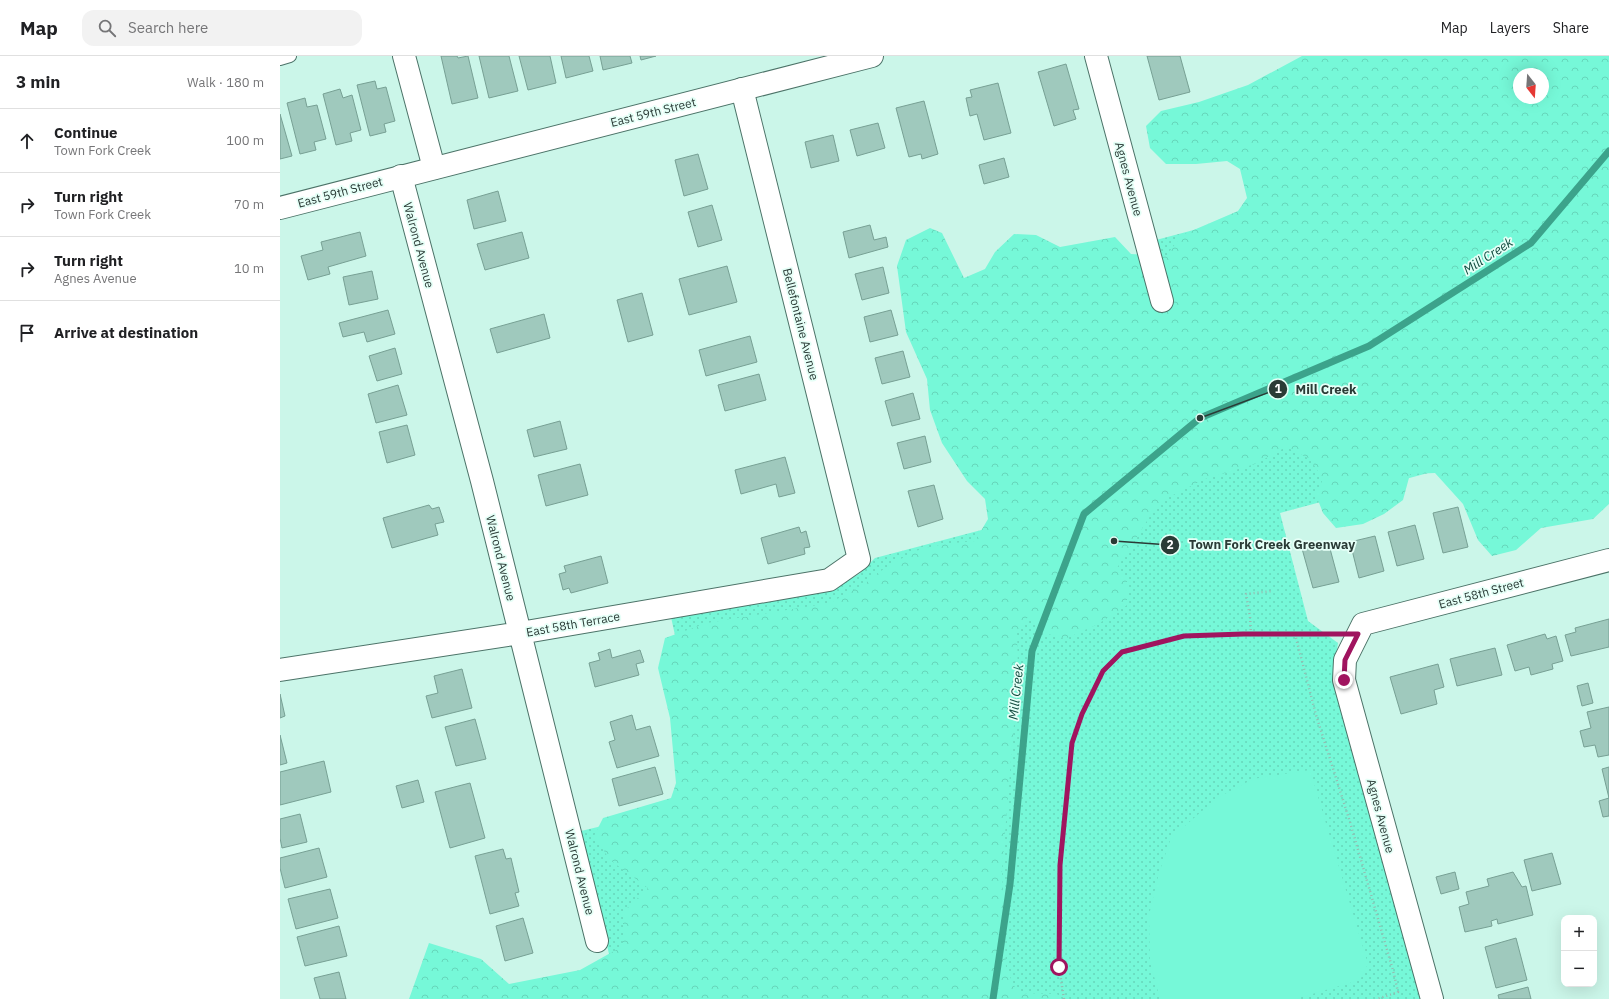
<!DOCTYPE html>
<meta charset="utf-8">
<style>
:root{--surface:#fff;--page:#f2f2f2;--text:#202124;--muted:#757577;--line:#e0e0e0}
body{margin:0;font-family:"IBM Plex Sans",sans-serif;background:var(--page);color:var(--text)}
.controls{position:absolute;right:12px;bottom:12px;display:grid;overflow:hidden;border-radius:8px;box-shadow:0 4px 16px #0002}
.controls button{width:36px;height:36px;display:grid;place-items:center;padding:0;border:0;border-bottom:1px solid var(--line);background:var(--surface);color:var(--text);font:20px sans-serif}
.compass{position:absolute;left:1233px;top:12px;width:36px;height:36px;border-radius:50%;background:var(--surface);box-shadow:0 4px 16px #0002;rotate:163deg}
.stop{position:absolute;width:12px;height:12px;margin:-9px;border:3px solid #a0145f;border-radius:50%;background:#fff}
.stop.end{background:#a0145f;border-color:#fff;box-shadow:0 1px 4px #0008}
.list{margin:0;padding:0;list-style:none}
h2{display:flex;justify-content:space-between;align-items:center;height:52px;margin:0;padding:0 16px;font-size:17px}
h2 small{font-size:13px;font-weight:400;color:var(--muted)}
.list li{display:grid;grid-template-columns:26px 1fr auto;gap:12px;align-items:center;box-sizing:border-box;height:64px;padding:0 16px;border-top:1px solid var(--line)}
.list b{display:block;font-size:15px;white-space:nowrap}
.list p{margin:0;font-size:13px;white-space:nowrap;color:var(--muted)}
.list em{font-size:13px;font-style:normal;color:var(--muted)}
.icon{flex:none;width:22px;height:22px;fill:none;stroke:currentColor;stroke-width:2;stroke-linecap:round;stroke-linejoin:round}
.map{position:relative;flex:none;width:1329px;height:943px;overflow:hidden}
header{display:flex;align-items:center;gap:24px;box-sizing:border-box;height:56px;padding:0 20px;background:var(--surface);border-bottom:1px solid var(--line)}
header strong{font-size:19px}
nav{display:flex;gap:22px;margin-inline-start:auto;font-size:14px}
.search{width:280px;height:36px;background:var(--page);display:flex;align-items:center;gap:10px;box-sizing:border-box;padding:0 14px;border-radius:12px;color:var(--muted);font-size:15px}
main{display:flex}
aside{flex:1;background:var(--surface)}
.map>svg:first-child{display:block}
.grass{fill:url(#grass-dots);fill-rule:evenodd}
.forest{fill:url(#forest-crowns);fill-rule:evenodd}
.garden{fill:#76f8d8}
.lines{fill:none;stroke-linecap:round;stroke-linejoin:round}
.stream{stroke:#3ca38b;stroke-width:7}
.building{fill:#9fc9bd;stroke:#77a094}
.lane-casing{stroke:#4c7368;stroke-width:14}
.street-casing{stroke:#4c7368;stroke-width:24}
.secondary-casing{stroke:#4c7368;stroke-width:24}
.path{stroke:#97b9af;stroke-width:2.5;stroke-dasharray:1 3;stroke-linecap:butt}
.lane{stroke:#fff;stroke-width:12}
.street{stroke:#fff;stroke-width:22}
.secondary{stroke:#fff;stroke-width:22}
.route{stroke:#a0145f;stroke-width:5}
.labels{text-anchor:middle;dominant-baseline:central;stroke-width:3.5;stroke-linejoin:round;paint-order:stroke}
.street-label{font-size:12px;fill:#2a3b36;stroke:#e5fff7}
.water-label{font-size:13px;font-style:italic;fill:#0f4a3d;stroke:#e5fff7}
.leader{fill:none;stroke:#2a3b36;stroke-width:1.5}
.callout-dot{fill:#2a3b36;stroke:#e5fff7;stroke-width:1.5}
.mark-label{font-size:12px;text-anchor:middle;font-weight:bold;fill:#fff}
.callout-label{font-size:13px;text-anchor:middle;font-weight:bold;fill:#2a3b36;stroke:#e5fff7;stroke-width:3.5;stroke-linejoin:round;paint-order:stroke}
</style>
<header>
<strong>Map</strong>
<div class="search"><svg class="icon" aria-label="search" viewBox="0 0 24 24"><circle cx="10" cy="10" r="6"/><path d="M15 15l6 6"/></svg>Search here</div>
<nav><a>Map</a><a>Layers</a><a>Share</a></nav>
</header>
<main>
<aside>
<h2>3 min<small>Walk · 180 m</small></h2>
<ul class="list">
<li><svg class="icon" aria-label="ahead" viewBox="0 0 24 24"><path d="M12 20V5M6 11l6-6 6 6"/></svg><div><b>Continue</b><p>Town Fork Creek</p></div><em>100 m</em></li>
<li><svg class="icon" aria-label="right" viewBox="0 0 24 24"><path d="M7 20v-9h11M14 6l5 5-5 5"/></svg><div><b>Turn right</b><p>Town Fork Creek</p></div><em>70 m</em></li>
<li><svg class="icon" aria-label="right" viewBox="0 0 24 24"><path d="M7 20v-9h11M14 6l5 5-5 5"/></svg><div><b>Turn right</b><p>Agnes Avenue</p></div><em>10 m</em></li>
<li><svg class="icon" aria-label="arrive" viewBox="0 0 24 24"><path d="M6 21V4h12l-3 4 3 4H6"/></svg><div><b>Arrive at destination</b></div></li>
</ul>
</aside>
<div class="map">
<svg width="1329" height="943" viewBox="0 0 1329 943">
<defs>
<pattern id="grass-dots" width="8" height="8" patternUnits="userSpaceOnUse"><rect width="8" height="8" fill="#76f8d8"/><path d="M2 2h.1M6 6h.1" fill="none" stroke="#66d6ba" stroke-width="1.8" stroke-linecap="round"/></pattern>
<pattern id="forest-crowns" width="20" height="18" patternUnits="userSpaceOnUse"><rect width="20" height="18" fill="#76f8d8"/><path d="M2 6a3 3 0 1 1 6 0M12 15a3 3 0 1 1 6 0" fill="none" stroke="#66d6ba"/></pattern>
</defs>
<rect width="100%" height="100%" fill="#cbf6e9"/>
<!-- grass -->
<path class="grass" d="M1329,0V368L1000,457L1028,565L1058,587L1053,618L1057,641L1141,943H235L334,920L301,775L431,744L391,561L517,541L553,532L579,518L595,502L728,467L876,184L1000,151L974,49ZM1239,18H1263V42H1239Z"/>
<!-- forest -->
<path class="forest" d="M1022,0H1329V448L1313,463L1261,472L1236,494L1212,500L1198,484L1183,448L1155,417L1130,418L1123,444L1104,458L1083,468L1056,472L1043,457L1036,439L1043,423L1030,403L1006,391L975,408L925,423L879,446L837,512L847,526V549L818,568L785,583L765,577L748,561L737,577L738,618L722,814L726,913L738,937L777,938L782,943H129L149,887L201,903L229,928L300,914L343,890V856L368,832L330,804L314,780L323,762L391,742L396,727L390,662L378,612L385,582L427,567L550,547L584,528L605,512L635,495L663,488L695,485L708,463L705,443L687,425L662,387L650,354L647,323L626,276L617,210L626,184L650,172L662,177L684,222L705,213L715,196L734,178L756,179L780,191L835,181L851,198L886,200L902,179L958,155L967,142L960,113L947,105L916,108H886L870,92L866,70L881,55L919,46L968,29ZM1239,18H1263V42H1239Z"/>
<!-- garden -->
<path class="garden" d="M1030,714L1088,908L1080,924L1015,943H880L870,905L869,859L879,817L891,782L937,742L973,723Z"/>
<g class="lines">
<!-- stream -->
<path class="stream" d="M713,943L730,828L752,595L804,458L920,362L1089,290L1251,187L1329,95"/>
</g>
<!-- building -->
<path class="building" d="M161,0H177L178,2L188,0L198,42L172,48Z
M199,0H229L238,35L209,42Z
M239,0H270L276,27L248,34Z
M281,0H309L313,15L286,22Z
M320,0H350L352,7L323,14Z
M360,0H376L361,4Z
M867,0H900L910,36L879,44Z
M786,8L799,53L793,54L796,63L774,70L758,16Z
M95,25L97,33L106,31L115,65L104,68L106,76L90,80L77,29Z
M718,27L731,77L704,84L697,58L690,60L686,42L692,41L690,34Z
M60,33L63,42L72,39L81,74L70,77L72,85L56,89L43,38Z
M25,42L27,51L37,49L46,83L34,86L36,94L20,98L7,47Z
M644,45L658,98L642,103L641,98L629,101L616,52Z
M0,58L12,100L0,103Z
M598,67L605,92L577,100L570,74Z
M553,79L559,105L531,112L525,86Z
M418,98L428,133L404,140L395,104Z
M724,102L729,121L704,128L699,109Z
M218,135L226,165L194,173L187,144Z
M432,149L442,184L418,191L408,156Z
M590,169L594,184L606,181L608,191L569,202L563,176Z
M80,176L86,200L48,211L50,218L28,224L21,200L43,194L41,186Z
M242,176L249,202L205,214L197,188Z
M447,210L457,246L409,259L399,223Z
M603,211L609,237L582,244L575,218Z
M92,215L98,243L69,249L63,221Z
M362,237L373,279L348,286L337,244Z
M108,254L115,278L87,286L84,276L63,281L59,267Z
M611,254L618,279L590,286L584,261Z
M264,258L270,282L217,297L210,273Z
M470,280L477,306L426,320L419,294Z
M115,292L122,318L97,325L89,300Z
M623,295L630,321L602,328L595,302Z
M479,318L486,344L445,355L438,329Z
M118,329L127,359L96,367L88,338Z
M633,337L640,363L612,370L605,345Z
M280,365L287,393L254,401L247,374Z
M127,369L135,399L107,407L99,376Z
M645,380L651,406L624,413L617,387Z
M505,401L515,437L499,441L496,428L461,438L455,414Z
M300,408L308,439L266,450L258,419Z
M654,429L663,463L638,471L628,435Z
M149,449L152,453L159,451L164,466L155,468L158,479L112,492L103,462Z
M1178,451L1188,491L1163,497L1153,457Z
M1135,469L1144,503L1117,510L1108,476Z
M519,471L521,477L526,475L530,491L524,492L525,498L488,508L481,482Z
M1095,480L1104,515L1079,522L1070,486Z
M1033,486L1035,493L1049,489L1059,526L1033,532L1021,489Z
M321,500L328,527L291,537L289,532L283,534L279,518L286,516L284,510Z
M1329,563V591L1291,600L1285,579L1296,576L1295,572Z
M1265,578L1267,583L1276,580L1283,605L1272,608L1273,613L1251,619L1249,611L1235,615L1227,589Z
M1215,592L1222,619L1177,630L1170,603Z
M330,593L332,602L360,594L364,606L356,608L359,619L315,631L309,607L320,604L318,597Z
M1158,608L1164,631L1154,634L1157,648L1121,658L1110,621Z
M182,613L192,652L152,662L146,640L158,637L154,620Z
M1308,627L1313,647L1302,650L1297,630Z
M0,638L5,660L0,662Z
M1329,651V699L1318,701L1315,689L1304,691L1300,675L1311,672L1307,656Z
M352,659L356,674L370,670L379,700L337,712L329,686L335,684L330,666Z
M195,663L206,703L176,710L165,671Z
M0,679L7,707L0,709Z
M44,705L51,736L0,749V716Z
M375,711L383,738L339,750L332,723Z
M1329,711V742L1322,713Z
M138,724L144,746L122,752L116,730Z
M190,727L205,782L170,792L155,736Z
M1329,742V760L1323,761L1319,745Z
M20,758L27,786L2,792L0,782V763Z
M39,792L47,821L5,832L0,812V802Z
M223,793L226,803L231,802L239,836L235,837L239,850L210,858L195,800Z
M1272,797L1281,828L1252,835L1244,804Z
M1175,816L1179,833L1161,838L1156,821Z
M1233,816L1242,831L1246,830L1253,859L1218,868L1217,863L1211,865L1212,870L1185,876L1179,851L1189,848L1186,836L1209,830L1207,823Z
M50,833L58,862L16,873L8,843Z
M243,862L253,897L225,905L216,870Z
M59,870L67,900L25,910L17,881Z
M1236,882L1247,924L1216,932L1205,891Z
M59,916L66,943H40L34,922Z
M1248,931L1251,943H1219L1218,939Z"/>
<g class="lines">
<!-- lane casing -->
<g class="lane-casing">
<path id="lane" d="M0,3L10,0"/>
</g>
<!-- street casing -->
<g class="street-casing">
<path id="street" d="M124,0L154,112
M816,0L882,245
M121,120L202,425L317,885
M0,614L240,577L549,524L579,503L462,33
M1152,943L1064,624L1065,604L1083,568L1329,504"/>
</g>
<!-- secondary casing -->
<g class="secondary-casing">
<path id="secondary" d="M0,152L592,0"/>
</g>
<!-- path -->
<path class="path" d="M971,578L970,561L966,538L992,535
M1015,578L1036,659L1070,766L1114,918L1118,936L1097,943
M784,943L779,911L780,809L792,687L802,658L823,615L842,596L904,580L1053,578"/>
<!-- lane -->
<use href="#lane" class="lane"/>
<!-- street -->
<use href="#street" class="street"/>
<!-- secondary -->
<use href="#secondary" class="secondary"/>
</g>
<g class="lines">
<!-- route -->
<path class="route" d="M779,911L780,809L792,687L802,658L823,615L842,596L904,580L963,578H1078L1065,604L1064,624"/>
</g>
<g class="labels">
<!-- street labels -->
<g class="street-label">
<text transform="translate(373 56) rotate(-14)">East 59th Street</text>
<text transform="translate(849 123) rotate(75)">Agnes Avenue</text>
<text transform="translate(60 136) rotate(-15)">East 59th Street</text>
<text transform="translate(139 189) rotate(75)">Walrond Avenue</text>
<text transform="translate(521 268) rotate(76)">Bellefontaine Avenue</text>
<text transform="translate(221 502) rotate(76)">Walrond Avenue</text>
<text transform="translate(1201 537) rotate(-15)">East 58th Street</text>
<text transform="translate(293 568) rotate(-10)">East 58th Terrace</text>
<text transform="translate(1101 760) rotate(75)">Agnes Avenue</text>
<text transform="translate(300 816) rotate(76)">Walrond Avenue</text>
</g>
<!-- water labels -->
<g class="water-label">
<text transform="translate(1208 200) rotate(-33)">Mill Creek</text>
<text transform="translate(736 636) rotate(-84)">Mill Creek</text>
</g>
</g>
<!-- callouts -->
<path class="leader" d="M920 362L998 333M834 485L890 489"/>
<g class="callout-dot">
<circle cx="920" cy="362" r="4"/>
<circle cx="834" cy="485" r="4"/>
<circle cx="998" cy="333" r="10"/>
<circle cx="890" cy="489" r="10"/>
</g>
<g class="mark-label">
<text x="998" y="337">1</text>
<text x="890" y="493">2</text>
</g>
<g class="callout-label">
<text x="1046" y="338">Mill Creek</text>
<text x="992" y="493">Town Fork Creek Greenway</text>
</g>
</svg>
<div class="controls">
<button>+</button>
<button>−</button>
</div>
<svg class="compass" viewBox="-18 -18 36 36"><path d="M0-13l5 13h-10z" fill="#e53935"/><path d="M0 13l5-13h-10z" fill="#757577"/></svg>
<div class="stop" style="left:779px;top:911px"></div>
<div class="stop end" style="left:1064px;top:624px"></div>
</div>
</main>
